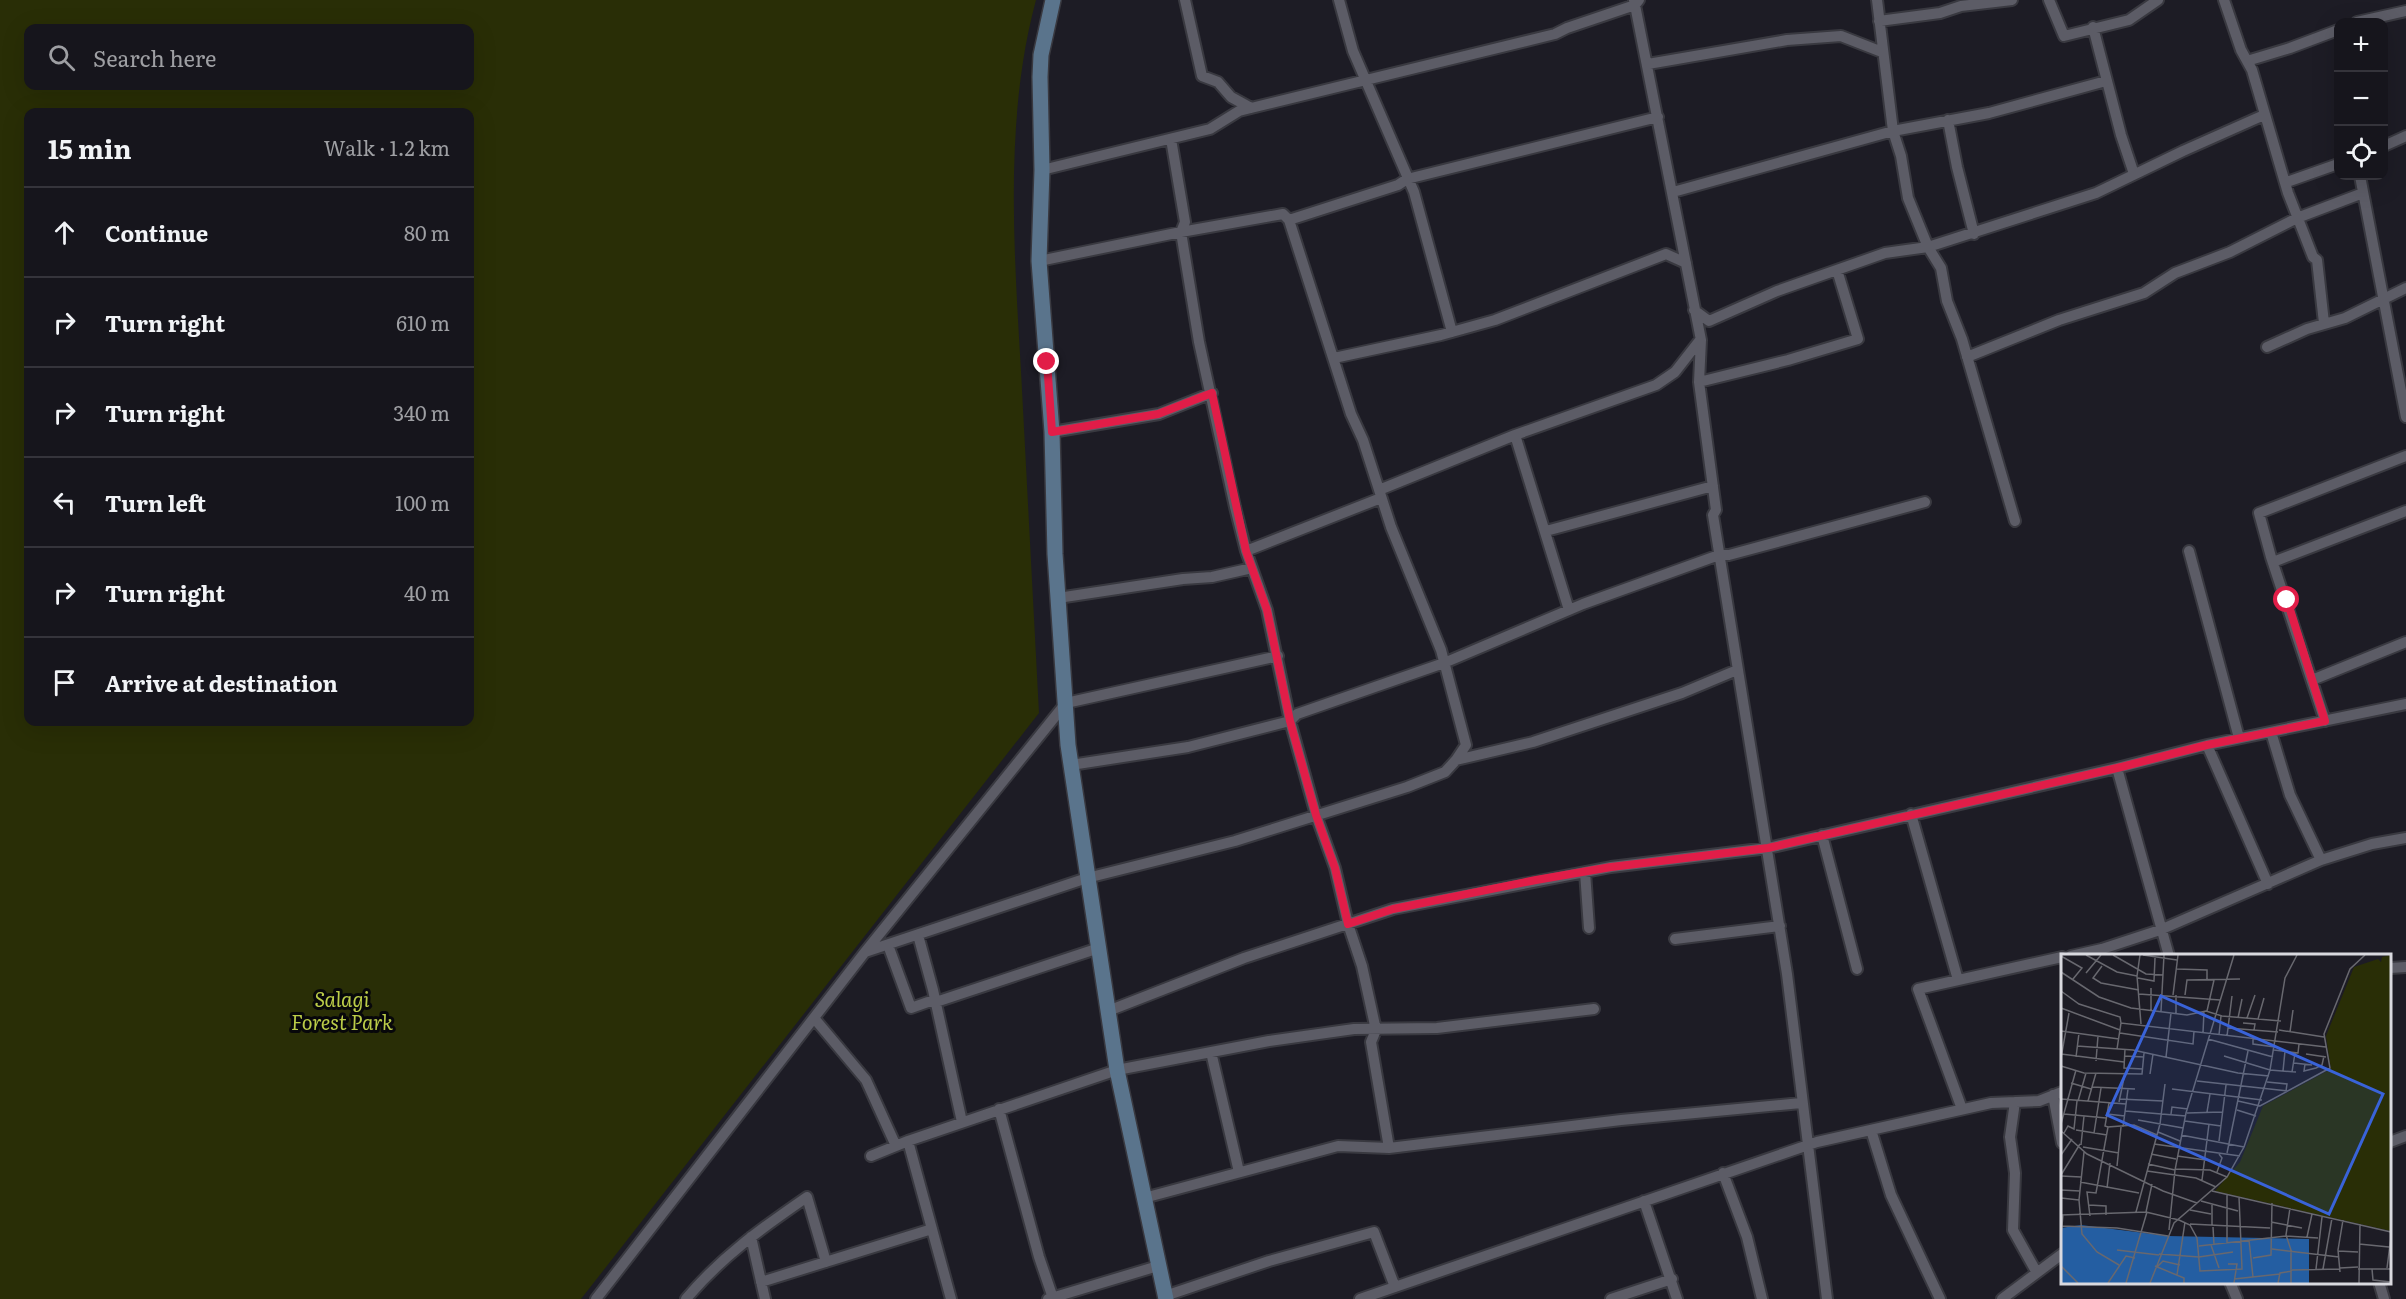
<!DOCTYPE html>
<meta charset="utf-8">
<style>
:root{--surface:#16151c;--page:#1f1e25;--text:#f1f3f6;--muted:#9e9fa3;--line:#35343b}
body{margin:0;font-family:Literata,serif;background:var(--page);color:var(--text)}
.controls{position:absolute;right:18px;top:18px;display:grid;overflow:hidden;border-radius:12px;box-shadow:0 6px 24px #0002}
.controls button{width:54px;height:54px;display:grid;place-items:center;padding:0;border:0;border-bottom:2px solid var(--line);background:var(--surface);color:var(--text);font:30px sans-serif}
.stop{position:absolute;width:18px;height:18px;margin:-14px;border:4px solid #e11d48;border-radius:50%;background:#fff}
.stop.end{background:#e11d48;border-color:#fff;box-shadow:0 2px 6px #0008}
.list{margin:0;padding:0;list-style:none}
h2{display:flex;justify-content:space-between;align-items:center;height:78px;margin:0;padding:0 24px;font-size:26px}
h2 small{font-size:20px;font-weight:400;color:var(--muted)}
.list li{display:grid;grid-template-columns:39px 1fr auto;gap:18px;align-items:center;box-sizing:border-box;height:90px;padding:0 24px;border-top:2px solid var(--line)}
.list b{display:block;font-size:22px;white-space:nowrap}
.list em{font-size:20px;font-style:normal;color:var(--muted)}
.icon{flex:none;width:33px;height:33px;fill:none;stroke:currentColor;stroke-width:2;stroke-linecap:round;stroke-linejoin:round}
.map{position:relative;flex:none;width:2406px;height:1299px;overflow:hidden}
.search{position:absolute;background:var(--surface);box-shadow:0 6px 24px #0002;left:24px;top:24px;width:450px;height:66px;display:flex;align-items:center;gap:15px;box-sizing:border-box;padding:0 21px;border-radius:12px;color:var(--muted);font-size:22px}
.panel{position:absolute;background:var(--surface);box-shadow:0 6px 24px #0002;left:24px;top:108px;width:450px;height:618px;border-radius:12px}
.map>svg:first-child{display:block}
.green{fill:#292e06;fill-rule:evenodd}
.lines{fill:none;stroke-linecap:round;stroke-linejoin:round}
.street-casing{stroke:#393940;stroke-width:14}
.secondary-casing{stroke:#393940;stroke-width:18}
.street{stroke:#5c5c66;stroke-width:10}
.secondary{stroke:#5a748c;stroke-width:15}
.route{stroke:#e11d48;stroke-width:8}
.labels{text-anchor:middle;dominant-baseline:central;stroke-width:6;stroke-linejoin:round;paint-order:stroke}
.park-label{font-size:20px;font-style:italic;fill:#bbcc48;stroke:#07070a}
.inset-road{fill:none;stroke:#68686f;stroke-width:1.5}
.view{fill:#3963d9;fill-opacity:0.15;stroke:#3963d9;stroke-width:3}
.inset-edge{fill:none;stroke:#d9d9df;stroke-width:3}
</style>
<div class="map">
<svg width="2406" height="1299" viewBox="0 0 2406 1299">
<rect width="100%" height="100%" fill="#1d1c25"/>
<!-- green -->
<path class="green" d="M0,0H1036C1004,118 1014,250 1021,371C1027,485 1033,599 1039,713L581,1299H0ZM28,28H470V86H28ZM28,112H470V722H28Z"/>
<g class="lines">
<!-- street casing -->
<g class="street-casing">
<path id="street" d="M1185,0L1202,76L1218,82L1231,97L1251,108
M1339,0L1353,51L1414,192L1452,332
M1634,0L1701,340L1699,382L1716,510L1713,515L1787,974L1827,1299
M1877,0L1893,131L1901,156L1908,198L1928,247L1941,268L1947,301L1962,339L2015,521
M2049,0L2064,36L2129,20L2158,0
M2224,0L2241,50L2252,70L2288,193L2313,257L2317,260L2324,323
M1879,21L1940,13L1961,6L2012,0
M2357,22L2406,11
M2093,27L2121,135L2134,174
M2247,61L2290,48L2338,30
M1648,64L1787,40L1841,36L1882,52
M1948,120L1957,167L1974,234
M1171,139L1185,222L1181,232L1199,342L1235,507L1246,551L1267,610L1290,721L1316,815L1335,868L1348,924L1362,966L1376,1030L1371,1042L1389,1148
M2384,146L2406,136
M1042,170L1210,129L1239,111L1251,108L1555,34L1567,28L1635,5L1639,0
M2360,176L2406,417
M2287,182L2338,164
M1673,192L1893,131L1989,113L2106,81
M1289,220L1351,414L1363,440L1391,527L1441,650L1466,745L1456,760
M1039,261L1181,232L1283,214L1289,220L1398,185L1407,179L1658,117
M1694,310L1709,321L1777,291L1885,253L1928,247L2096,193L2183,151L2264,115
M2267,347L2307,329L2345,318L2406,288
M1967,357L2059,320L2144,293L2175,273L2230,252L2297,218L2363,193
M1334,358L1441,335L1495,320L1666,254L1686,263
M1699,382L1788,360L1858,339L1837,270
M1052,432L1159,414L1212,393
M1515,435L1569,610
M1379,490L1515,435L1656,385L1675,372L1700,340
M1546,531L1713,486
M1246,551L1381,498
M2189,551L2239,738
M2273,562L2406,511
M1058,598L1183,579L1212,577L1252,568
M2312,680L2406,642
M2325,721L2271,557L2259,513L2406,456
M2271,732L2290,795L2321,860
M2207,745L2268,884
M1071,765L1188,747L1290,721L1297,714L1444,663L1583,604L1719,555H1729L1925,502
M2117,768L2169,956
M1911,814L1958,980
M1822,835L1857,969
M1585,872L1589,928
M918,935L933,990L962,1122
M1675,939L1780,926
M888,945L911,1008L928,1002H936L1099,948
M865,952L1087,878L1235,841L1407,787L1445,772L1456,760L1533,742L1682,693L1737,670
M2071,956L2102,949L2160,930L2321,860L2372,844L2406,838
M2390,968L2406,967
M1108,1011L1244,958L1393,909L1611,867L1768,848L2117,768L2207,745L2406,704
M814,1018L866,1080L896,1146
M1211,1052L1239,1172
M2053,1095L2062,1143
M2015,1102L2010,1137L2015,1173L2013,1230L2037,1273
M999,1109L1039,1257L1053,1298
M1962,1109L1918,989L2062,957
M1871,1130L1891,1195L1940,1299
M908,1141L951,1299
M2390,1142L2406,1136
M871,1156L908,1141L1117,1070L1269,1041L1354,1029L1437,1028L1594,1009
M1723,1173L1747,1237L1762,1299
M1144,1198L1338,1146L1389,1148L1621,1120L1801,1103
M1644,1201L1677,1299
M751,1237L765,1299
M761,1282L932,1229
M2230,1282L2237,1299
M2379,1282L2384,1299
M1165,1296L1269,1261L1374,1232L1395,1287
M596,1299L865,952L1066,703L1278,656
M686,1299C721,1257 762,1228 807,1197L826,1262
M1048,1299L1158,1266
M1360,1299L1817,1142L1991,1103L2039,1101L2062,1092
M1611,1299L1672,1279
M2002,1299L2062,1254"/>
</g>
<!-- secondary casing -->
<g class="secondary-casing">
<path id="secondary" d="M1053,0L1041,55L1040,77L1042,170L1039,261L1052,432L1055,554L1068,745L1117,1070L1166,1299"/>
</g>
<!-- street -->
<use href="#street" class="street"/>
<!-- secondary -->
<use href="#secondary" class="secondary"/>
</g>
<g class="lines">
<!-- route -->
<path class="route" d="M1047,362L1052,432L1158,414L1212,393L1246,551L1267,610L1290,721L1316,815L1335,868L1348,924L1393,909L1536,880L1611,867L1768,848L2117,768L2207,745L2325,721L2287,600"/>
</g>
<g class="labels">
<!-- park labels -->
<g class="park-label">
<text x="342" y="998">Salagi<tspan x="342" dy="23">Forest Park</tspan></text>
</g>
</g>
<!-- overview -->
<g transform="translate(2061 954)">
<rect width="330" height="330" fill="#1d1c25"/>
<path d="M330,1V277L154,237L179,208L202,152L270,115L265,82L293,13L317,5L320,8L321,3Z" fill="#292e06"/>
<path d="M20,271L107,282L248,285V329H0V274Z" fill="#245ea2"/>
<path class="inset-road" d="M25,1L56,18L76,22M52,1L85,20L102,21M79,1L76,22L80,70M82,1L116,6M0,2L21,14L12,25M41,12L32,24L40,29L78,36M116,15L146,16V25M0,18L38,43L70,54L126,61L145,57L161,62L220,67M25,19L40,1M77,24L93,27L94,4M90,34V56M0,37L18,50L59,63L60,69M78,40L159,46M112,41L117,1M115,41V59M124,41L126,26L179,25M0,54L59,76M100,57L103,1M146,57L153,26M177,64L181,45M186,64L194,41M197,65L203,44M182,69L194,70L193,76M167,74L217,78M218,76L263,83M0,77L58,85M229,78L232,56M59,79L132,90L133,77M142,79L143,57M158,81L160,62M166,82L171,42M192,84V90L214,93M147,85L212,103M16,92L72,96L177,119L208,122M56,95L60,69L265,93M64,95L63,114L82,115M213,96L237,99L238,90M0,100L63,108M245,100L265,103M63,102L83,103M163,102L209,116L235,118M15,103L18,79M105,103L110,59M0,104L8,59M35,107L37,82M233,109L251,111M244,110L243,117L255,114L261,111L263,102M0,112L23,119L81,120L83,99M222,117L224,97M231,118L234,99M89,120L92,100M136,127L227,137M206,128L226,130L225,137M10,129L30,135M31,133L74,135M111,135L201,146M0,145L65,150M58,145L102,147M17,147L25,119M27,147L35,119M177,147L199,152L269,114L263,80L289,15L304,1M58,148L64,119M176,156L195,162M64,157L125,162M146,158L149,140M126,159L161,158M3,160L45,164M46,160L64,162M110,160L111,153L127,155M77,166L122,174M124,167L160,172M0,170L15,116M47,173L44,172L48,149M62,173L67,135M15,176L46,181M0,177L26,200L102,237L136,249M97,178L119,187M3,179L7,172L13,175L16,147M33,179L40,134M120,181L183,193M158,187L165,131M93,190L179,202M20,191L23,162M22,193L58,199M23,198L18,246L21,280L36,298L58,311M166,199L187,97M90,200L115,205M0,201L11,185M116,202L145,206M87,210L114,216M56,212L60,173M114,215L149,216L166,223M86,217L135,224L155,233M156,218L161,204L158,200M0,221L19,190M0,222L20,223M141,226L148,170M19,228L78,239M46,234L49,209M0,236L19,237M151,237L330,278M0,244L18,246M140,247L177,257M28,251L45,252V261M151,251V272M229,254L225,281L230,296V329M129,256L150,260M75,258L99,170L104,130M85,258L91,230M0,261L85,258L118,266L129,271L136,284L139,317L181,315L178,243M29,262L26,238L35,239L47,173L73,171L96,181M210,268L241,274M129,270L209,274M1,272L56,274L107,282M152,273L153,291M108,276L114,216L125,159L173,1M0,282L2,261M246,283L251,260M188,286L192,323M166,289V241M298,290L328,293M150,291L158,314M138,292L225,282L257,284M211,295L278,303M56,296L98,301M277,297L297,298M98,300L138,303L172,298M192,304L210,301L211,249M167,310H176L173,329M0,312L17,329M94,312L123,324V329M96,313L102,307L119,311M279,314L297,313M326,314L330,283M255,315L261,263M262,315L271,264M297,315H330M311,315L312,326L330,328M231,316L279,315M279,318L277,296L282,266M116,321L124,268M173,325L219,320M47,329L65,302L74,304M65,329L86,258M89,329L113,269L166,223L183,193L209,116L224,24L236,1M217,329L219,319L231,317M298,329L299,270"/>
<path class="view" d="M100,42L322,140L268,260L46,161Z"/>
<rect width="330" height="330" class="inset-edge"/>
</g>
</svg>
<div class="controls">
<button>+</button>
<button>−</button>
<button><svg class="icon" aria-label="locate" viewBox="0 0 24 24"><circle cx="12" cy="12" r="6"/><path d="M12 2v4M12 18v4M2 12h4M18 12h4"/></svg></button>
</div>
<div class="stop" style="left:2287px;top:600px"></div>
<div class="stop end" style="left:1047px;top:362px"></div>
<div class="search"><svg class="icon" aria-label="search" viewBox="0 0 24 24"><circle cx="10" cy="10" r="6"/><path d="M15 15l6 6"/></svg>Search here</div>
<section class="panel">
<h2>15 min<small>Walk · 1.2 km</small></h2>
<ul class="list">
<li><svg class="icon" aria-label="ahead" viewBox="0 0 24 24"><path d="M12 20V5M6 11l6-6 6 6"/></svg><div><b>Continue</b></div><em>80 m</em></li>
<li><svg class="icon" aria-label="right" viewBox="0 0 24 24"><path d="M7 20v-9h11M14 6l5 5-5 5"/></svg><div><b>Turn right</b></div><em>610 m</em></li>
<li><svg class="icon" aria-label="right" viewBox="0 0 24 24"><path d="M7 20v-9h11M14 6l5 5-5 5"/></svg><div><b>Turn right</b></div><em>340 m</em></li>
<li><svg class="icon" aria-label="left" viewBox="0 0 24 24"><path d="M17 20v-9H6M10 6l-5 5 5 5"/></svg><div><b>Turn left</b></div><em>100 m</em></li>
<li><svg class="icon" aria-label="right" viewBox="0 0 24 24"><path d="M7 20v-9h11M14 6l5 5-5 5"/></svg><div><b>Turn right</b></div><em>40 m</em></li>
<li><svg class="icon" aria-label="arrive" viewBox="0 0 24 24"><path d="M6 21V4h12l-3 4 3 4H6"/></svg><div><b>Arrive at destination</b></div></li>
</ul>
</section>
</div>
